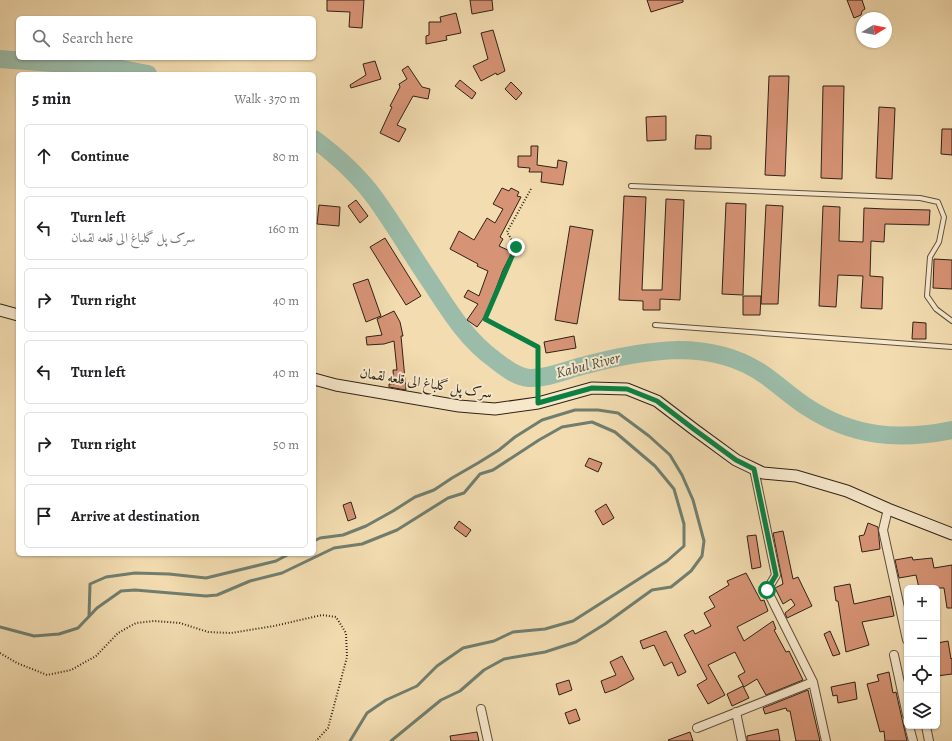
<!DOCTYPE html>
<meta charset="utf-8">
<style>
:root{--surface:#fff;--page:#f2f2f2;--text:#202124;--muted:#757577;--line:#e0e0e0}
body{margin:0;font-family:Alegreya,Amiri,serif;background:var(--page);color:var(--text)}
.controls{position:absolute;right:12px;bottom:12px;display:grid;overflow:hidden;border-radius:6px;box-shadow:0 1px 3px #0004}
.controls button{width:36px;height:36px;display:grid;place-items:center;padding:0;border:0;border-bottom:1px solid var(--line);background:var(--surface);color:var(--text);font:20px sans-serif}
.compass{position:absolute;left:856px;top:12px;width:36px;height:36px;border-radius:50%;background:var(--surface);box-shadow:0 1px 3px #0004;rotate:80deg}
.stop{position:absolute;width:12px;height:12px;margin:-9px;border:3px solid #0b8043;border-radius:50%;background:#fff}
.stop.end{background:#0b8043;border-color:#fff;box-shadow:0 1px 4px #0008}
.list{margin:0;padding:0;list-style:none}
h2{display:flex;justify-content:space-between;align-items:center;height:52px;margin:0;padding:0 16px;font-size:17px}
h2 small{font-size:13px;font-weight:400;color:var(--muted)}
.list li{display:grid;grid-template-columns:26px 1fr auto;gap:12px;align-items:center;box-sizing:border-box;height:64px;margin:0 8px 8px;padding:0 8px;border:1px solid var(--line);border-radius:6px}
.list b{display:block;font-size:15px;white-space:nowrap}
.list p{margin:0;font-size:13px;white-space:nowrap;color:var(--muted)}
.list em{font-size:13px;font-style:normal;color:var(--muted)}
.icon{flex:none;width:22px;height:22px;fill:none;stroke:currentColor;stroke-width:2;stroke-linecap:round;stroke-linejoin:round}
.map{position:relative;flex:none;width:952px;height:741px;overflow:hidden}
.search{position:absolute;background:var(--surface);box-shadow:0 1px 3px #0004;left:16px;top:16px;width:300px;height:44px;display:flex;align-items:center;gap:10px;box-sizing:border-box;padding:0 14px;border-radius:6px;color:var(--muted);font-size:15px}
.panel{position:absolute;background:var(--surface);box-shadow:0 1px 3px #0004;left:16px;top:72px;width:300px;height:484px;border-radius:6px}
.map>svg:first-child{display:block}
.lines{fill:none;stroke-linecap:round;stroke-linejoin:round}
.stream{stroke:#707e6f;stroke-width:3}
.river{stroke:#9bbca9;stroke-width:18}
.building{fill:#d69375;stroke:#2f2217}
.lane-casing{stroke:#60503d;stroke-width:6}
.street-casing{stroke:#60503d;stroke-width:10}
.secondary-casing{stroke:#2f2217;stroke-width:13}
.path{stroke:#2f2217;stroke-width:2;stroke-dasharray:1 2;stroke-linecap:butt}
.lane{stroke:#f7e8cc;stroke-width:4}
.street{stroke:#f7e8cc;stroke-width:8}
.secondary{stroke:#f7e8cc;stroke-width:11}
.route{stroke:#0b8043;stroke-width:5}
.labels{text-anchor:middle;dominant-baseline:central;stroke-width:4;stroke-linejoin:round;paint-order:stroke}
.street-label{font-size:14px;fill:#2f2217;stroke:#f7e8cc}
.water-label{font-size:15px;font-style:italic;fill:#4f5043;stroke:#f7e8cc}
</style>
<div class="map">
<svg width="952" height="741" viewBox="0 0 952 741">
<rect width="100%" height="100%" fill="#f2dcb0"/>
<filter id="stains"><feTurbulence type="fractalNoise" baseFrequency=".005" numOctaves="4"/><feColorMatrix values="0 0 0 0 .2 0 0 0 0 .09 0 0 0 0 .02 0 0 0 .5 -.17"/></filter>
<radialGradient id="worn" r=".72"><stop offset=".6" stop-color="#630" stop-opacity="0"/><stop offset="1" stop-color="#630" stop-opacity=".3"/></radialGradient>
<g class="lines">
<!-- stream -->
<path class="stream" d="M314,541L320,538L343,535L366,526L393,511L415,497L434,490L452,478L478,463L499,450L515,437L542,420L575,410H598L618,413L649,436L670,455L682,475L693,500L704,541L702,556L691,571L671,587L652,590L605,624L576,642L545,652L504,659L484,670L460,691L441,700L391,741
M89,616L90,584L106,577L135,573L169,574L206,578L276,561L289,554
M0,627L34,636L59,634L78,628L97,608L121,591L135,590L206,596L217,595L250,581L282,573L334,548L362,544L397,530L448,498L464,493L480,474L493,470L539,440L562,427L592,422L615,432L655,466L674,489L684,524V546L667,561L573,621L545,629L513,632L494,641L463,648L437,666L417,686L386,700L367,713L350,741"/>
<!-- river -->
<path class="river" d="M0,59L117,68L148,74
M314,139C337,156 358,175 375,198C395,226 412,255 431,283C450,312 467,340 495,360C505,368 517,377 529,378C548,379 568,369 586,365C616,357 648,351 678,350C709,350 741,358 766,376C780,386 793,398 807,407C853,437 898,441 952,430"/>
</g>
<!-- building -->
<path class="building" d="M327,0H364L362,28L349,27L350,12L327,11Z
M470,0H492L493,10L472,14Z
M647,0H683V2L651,12Z
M847,0H862L865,9L862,11L861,15L854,18Z
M456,13L461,33L446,36L447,40L426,44V36L429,35V22H441L440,17Z
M493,30L505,71L497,75L496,73L481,81L473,66L488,59L481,33Z
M375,61L381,79L351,88L350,85L366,75L363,64Z
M408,66L422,87L430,89L428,99L413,96L397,125L406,129L399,142L380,133L392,107L390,106L400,87L399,84L407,79L402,70Z
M769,76H789L785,176L765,175Z
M460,80L476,93L472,99L455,86Z
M511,82L522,93L516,100L505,89Z
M823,86H844L842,179L821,178Z
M879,107L895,108L892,179L876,178Z
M666,116V140L647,141L646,117Z
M942,129H952V155L941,154Z
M696,135L711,136V149H695Z
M531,146H538L537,165L557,168L558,160L567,162L563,185L541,182L542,172H529L530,168L518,167V156H531Z
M502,188L509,191L511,188L519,192L517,196L521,197L500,237L503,239L499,246L512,252L503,270L486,315L477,327L467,320L478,304L464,297L468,290L479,296L488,271L477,266L478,264L450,249L459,231L474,240L487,218L495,223L503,209L493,204Z
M624,196L646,197L642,290H662L666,199L684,200L680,300L660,299V310H643V301L619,300Z
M356,200L368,216L360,223L348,206Z
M726,203L746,204L743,295L722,294Z
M319,205L340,207L339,226L317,224Z
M766,205L783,206L778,304H761Z
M823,206L840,207L839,241L863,242L864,208L886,209L930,210L929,225L885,224L884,242L871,241L870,276L883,277L882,309L861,308L863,276L838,275L836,307L819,306Z
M570,226L593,230L577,324L555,320Z
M385,238L421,296L406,305L370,247Z
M934,259L952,260V289L933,288Z
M368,279L381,316L366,322L353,284Z
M743,296H761L760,315H743Z
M394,311L400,322L403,336H401L406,390L389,387V384H394L393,370H397L394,341L384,344L367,345L366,337L382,335L377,319Z
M913,322L926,323V339H912Z
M574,336L576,348L546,353L544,342Z
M589,458L602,463L598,472L585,466Z
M351,502L356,518L348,521L343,505Z
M606,504L614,518L603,525L595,511Z
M459,521L471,530L466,537L454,528Z
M868,523L878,527L880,549L862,552L859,536L864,535Z
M783,531L793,579L798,577L812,606L787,618L785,613L795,605L791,599L783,604L775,588L783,584L773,533Z
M756,535L761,567L752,569L747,536Z
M912,557L913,560L932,558L934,568L952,565V608H947L944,588H919L916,575L899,578L895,560Z
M746,573L761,601L764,600L768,611L737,627L744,641L773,621L776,629L774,630L786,652L789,651L803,680L766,695L757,679L744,687L738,676L745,672L735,652L708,665L725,695L708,704L697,685L707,679L684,635L693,630L695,634L711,626L704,613L715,607L709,597L729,585L727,581Z
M850,584L854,604L890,596L894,616L862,622L869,645L846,652L838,601H836L834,587Z
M666,631L686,672L678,676L672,662L664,666L654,645L643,649L640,641Z
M830,631L840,654L833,656L824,634Z
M948,641L951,659L952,658V674L937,676V643Z
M622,656L634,679L616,689L605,693L601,681L616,675L610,662Z
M889,672L893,693L896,692L907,741H885L884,731L880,732L867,684L879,681L877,675Z
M569,680L572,690L559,695L556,684Z
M855,682L857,699L838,703L837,695L833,696L831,687Z
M743,686L749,698L732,706L727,694Z
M808,690L820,741H796L790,711H787L786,708L765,714L763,708Z
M576,709L580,720L569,724L565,713Z
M778,729L780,741H747V736Z
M477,732L479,741H451L450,736Z
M690,732L693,741H669L668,740Z"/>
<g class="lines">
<!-- lane casing -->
<g class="lane-casing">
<path id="lane" d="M631,186L920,198L938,202L944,217L939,242L930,257L927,296L936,309L952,321
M655,325L952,347"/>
</g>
<!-- street casing -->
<g class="street-casing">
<path id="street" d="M754,469L776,575L767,590L813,682L826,741
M888,509L883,530L907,640
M894,655L907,715
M481,709L488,741
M736,712L742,741
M909,726L913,741
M926,726L929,741
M697,728L813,682"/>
</g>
<!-- secondary casing -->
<g class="secondary-casing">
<path id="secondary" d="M0,310L18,315
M314,379L336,385L459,406L495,409L538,403L592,388L627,389L657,401L695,430L736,460L763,473L796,476L847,491L888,509L952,534"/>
</g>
<!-- path -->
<path class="path" d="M531,189L507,232L516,247L485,319L538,347V394
M0,653L17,663L47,675L71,670L96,656L118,633L136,623L154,621L180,623L208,632L231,633L274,626L322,615L336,617L346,633L347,657L328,728L316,741"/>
<!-- lane -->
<use href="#lane" class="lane"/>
<!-- street -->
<use href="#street" class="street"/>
<!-- secondary -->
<use href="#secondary" class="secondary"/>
</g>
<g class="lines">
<!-- route -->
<path class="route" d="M516,247L485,319L538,347V403L592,388L627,389L657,401L695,430L736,460L754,469L776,575L767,590"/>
</g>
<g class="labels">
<!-- street labels -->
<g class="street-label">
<text transform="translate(426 383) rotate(9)">سرک پل گلباغ الی قلعه لقمان</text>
</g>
<!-- water labels -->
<g class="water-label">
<text transform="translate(588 365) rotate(-14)">Kabul River</text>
</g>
</g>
<rect width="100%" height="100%" filter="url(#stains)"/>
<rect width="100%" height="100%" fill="url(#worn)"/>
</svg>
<div class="controls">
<button>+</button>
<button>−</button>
<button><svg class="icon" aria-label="locate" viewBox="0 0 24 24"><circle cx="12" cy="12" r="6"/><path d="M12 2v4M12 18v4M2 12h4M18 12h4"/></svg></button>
<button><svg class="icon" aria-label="layers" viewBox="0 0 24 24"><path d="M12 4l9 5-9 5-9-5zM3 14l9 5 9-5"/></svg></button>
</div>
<svg class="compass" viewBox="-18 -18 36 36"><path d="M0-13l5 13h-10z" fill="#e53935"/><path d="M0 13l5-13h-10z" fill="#757577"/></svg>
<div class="stop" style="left:767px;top:590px"></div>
<div class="stop end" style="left:516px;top:247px"></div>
<div class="search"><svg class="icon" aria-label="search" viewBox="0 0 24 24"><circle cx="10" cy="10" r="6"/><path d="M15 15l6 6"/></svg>Search here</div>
<section class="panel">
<h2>5 min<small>Walk · 370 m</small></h2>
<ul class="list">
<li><svg class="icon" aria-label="ahead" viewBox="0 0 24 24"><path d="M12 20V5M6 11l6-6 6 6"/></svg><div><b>Continue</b></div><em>80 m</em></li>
<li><svg class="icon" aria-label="left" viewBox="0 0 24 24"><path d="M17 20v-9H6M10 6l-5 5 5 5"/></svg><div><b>Turn left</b><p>سرک پل گلباغ الی قلعه لقمان</p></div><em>160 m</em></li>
<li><svg class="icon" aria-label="right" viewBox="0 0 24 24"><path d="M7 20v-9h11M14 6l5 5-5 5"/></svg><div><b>Turn right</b></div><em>40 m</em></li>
<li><svg class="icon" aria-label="left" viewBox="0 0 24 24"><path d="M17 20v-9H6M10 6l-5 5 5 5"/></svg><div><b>Turn left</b></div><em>40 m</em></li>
<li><svg class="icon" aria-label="right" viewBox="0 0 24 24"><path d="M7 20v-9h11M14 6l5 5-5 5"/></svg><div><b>Turn right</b></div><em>50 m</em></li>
<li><svg class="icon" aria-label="arrive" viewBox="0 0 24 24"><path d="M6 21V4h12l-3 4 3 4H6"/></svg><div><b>Arrive at destination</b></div></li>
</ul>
</section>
</div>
